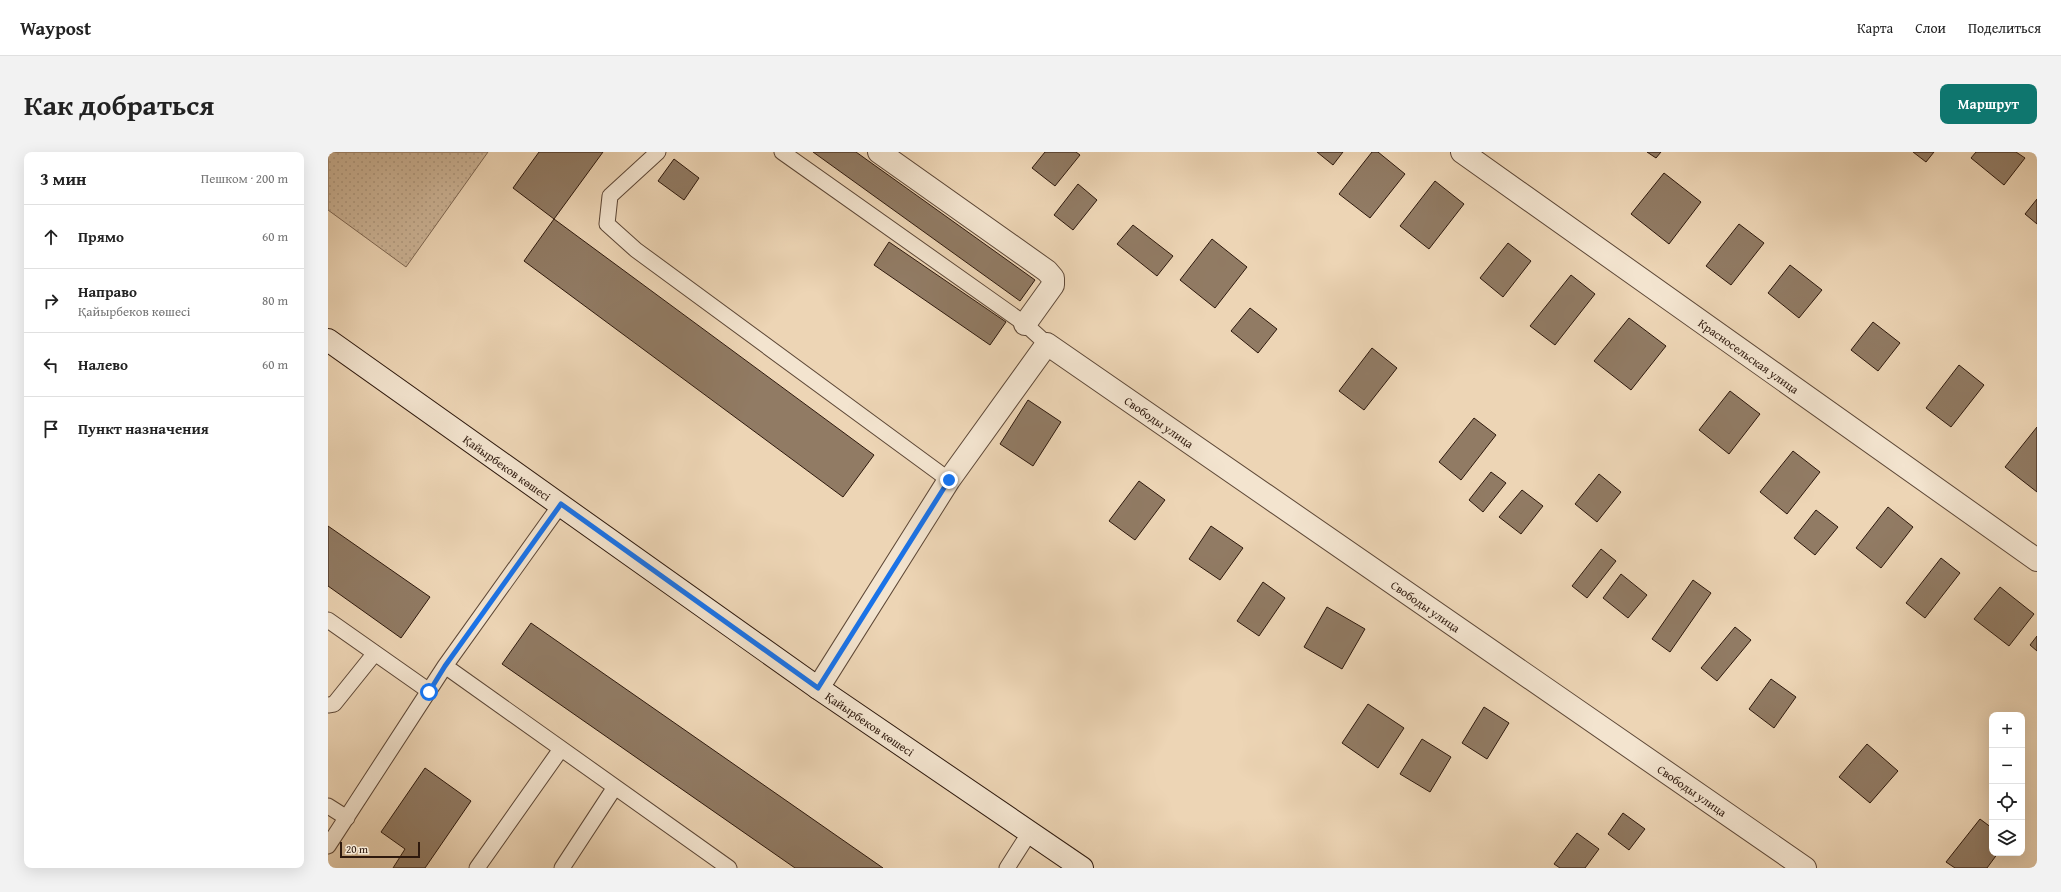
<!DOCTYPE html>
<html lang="ru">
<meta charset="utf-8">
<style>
:root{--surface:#fff;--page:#f2f2f2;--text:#222;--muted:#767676;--line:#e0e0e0;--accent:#0f766e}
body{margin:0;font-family:"Gentium Book Plus",serif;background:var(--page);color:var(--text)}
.controls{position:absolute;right:12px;bottom:12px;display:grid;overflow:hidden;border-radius:8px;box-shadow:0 4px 16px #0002}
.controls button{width:36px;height:36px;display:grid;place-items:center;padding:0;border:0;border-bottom:1px solid var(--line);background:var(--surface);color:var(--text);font:20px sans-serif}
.scale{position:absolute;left:12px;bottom:10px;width:80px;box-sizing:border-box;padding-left:4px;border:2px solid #2e190d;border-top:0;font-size:11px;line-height:14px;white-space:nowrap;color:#2e190d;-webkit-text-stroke:3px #f3e4cf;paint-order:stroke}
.stop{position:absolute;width:12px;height:12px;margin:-9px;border:3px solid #1a73e8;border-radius:50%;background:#fff}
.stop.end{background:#1a73e8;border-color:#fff;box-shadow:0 1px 4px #0008}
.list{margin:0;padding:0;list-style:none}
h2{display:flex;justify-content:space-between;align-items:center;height:52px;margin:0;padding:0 16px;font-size:17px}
h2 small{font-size:13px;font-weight:400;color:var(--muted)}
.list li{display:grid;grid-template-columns:26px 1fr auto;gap:12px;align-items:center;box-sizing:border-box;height:64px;padding:0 16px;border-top:1px solid var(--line)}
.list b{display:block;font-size:15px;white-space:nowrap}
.list p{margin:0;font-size:13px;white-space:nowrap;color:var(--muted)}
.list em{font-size:13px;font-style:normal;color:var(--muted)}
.icon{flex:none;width:22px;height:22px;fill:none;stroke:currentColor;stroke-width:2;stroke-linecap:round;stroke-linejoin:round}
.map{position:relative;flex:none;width:1709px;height:716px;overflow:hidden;border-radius:8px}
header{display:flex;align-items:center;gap:24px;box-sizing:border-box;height:56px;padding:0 20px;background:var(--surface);border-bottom:1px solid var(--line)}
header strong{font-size:19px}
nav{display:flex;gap:22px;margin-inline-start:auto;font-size:14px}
.intro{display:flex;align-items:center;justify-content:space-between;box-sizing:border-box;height:96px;padding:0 24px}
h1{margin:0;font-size:28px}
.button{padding:10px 18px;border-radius:8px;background:var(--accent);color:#fff;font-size:14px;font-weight:700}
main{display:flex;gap:24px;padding:0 24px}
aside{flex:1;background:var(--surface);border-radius:8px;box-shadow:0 4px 16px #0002}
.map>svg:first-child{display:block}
.grass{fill:url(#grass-dots);stroke:#7e6752}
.building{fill:#917b64;stroke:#2e190d}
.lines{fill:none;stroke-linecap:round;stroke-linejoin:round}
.service-casing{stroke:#5e4837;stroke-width:17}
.minor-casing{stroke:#5e4837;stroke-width:24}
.secondary-casing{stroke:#2e190d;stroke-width:24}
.service{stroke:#f3e4cf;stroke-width:15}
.minor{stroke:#f3e4cf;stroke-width:22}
.secondary{stroke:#f3e4cf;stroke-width:22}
.route{stroke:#1a73e8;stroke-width:5}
.labels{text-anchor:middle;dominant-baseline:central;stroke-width:3.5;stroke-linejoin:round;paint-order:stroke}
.street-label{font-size:12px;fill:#2e190d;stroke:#f3e4cf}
</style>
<header>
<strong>Waypost</strong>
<nav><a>Карта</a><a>Слои</a><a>Поделиться</a></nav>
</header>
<div class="intro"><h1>Как добраться</h1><a class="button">Маршрут</a></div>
<main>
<aside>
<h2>3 мин<small>Пешком · 200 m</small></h2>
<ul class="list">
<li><svg class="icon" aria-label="ahead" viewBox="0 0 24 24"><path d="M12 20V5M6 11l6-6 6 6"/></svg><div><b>Прямо</b></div><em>60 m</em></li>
<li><svg class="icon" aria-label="right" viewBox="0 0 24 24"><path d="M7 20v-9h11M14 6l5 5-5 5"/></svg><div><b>Направо</b><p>Қайырбеков көшесі</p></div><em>80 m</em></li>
<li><svg class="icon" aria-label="left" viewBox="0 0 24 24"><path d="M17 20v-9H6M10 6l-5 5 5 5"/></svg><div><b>Налево</b></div><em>60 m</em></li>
<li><svg class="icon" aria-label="arrive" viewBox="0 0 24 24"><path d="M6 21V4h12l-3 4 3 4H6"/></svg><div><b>Пункт назначения</b></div></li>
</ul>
</aside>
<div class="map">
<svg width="1709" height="716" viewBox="0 0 1709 716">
<defs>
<pattern id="grass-dots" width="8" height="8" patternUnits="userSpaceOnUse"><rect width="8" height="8" fill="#cdb598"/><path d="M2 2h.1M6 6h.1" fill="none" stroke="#b09b82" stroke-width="1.8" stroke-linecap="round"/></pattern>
</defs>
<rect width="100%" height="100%" fill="#edd5b5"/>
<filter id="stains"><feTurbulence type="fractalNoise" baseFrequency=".005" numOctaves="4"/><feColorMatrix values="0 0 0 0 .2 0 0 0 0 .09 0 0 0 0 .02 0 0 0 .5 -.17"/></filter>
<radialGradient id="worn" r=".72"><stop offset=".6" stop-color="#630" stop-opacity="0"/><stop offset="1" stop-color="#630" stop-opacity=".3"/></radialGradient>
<!-- grass -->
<path class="grass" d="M0,0H160L78,115L0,58Z"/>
<!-- building -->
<path class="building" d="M211,0H275L226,67L185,36Z
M485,0H528L707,128L692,149Z
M717,0H748L752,3L727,34L704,16Z
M989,0H1015L1005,13Z
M1044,0H1050L1077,22L1042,66L1011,42Z
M1319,0H1333L1328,6Z
M1585,0H1606L1598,10Z
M1648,0H1688L1697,6L1676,33L1643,6Z
M346,7L371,26L356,48L330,29Z
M1336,21L1373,50L1341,92L1303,62Z
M1107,29L1136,52L1101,97L1072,74Z
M750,32L769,48L745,78L726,63Z
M1709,47V72L1697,62Z
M226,67L546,303L515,345L196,109Z
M1411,72L1436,91L1403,133L1378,114Z
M805,73L845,104L829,124L789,92Z
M884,87L919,115L887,156L852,128Z
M561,90L678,170L662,193L546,113Z
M1180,91L1203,109L1175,145L1152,126Z
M1462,113L1494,138L1471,166L1440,141Z
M1243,123L1267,142L1227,193L1202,174Z
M922,156L949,177L930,201L903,179Z
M1301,166L1338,194L1303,238L1266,209Z
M1545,170L1572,191L1550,219L1523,198Z
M1044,196L1069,216L1036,258L1011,239Z
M1631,213L1656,233L1623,275L1598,256Z
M1402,239L1432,262L1401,302L1371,278Z
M700,248L733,270L705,314L672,292Z
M1146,266L1168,283L1133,328L1111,310Z
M1709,275V340L1677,315Z
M1465,299L1492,320L1459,362L1432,340Z
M1163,320L1178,331L1155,360L1141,348Z
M1271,322L1293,340L1269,370L1247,352Z
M811,329L837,348L807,388L781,369Z
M1194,338L1215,354L1193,382L1171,365Z
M1560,355L1585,375L1553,416L1528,396Z
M1488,358L1510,375L1487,403L1466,386Z
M0,374L102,445L73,486L0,434Z
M883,374L915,396L892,428L861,407Z
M1273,397L1288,409L1259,446L1244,434Z
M1613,406L1632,421L1597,466L1578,451Z
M1293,422L1319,443L1300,466L1275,446Z
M1365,428L1383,441L1342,500L1324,487Z
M935,430L957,446L931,484L909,469Z
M1672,435L1706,462L1681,494L1646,467Z
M999,455L1037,477L1014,517L976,495Z
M203,471L555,716H467L174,512Z
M1407,475L1423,488L1389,529L1373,516Z
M1709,484V499L1702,493Z
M1443,527L1468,545L1446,576L1421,557Z
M1040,552L1076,576L1050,616L1014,591Z
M1156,555L1181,571L1159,607L1134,591Z
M1094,587L1123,605L1102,640L1072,622Z
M1539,592L1570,619L1542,651L1511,625Z
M97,616L143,649L97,716H65L77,697L53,680Z
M1295,661L1317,677L1301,698L1280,682Z
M1652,667L1664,676V701H1670L1659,716H1627L1618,710Z
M1249,681L1271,697L1257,716H1232L1226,712Z"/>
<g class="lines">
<!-- service casing -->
<g class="service-casing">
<path id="service" d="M330,0L282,44L279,72L308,98L621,328
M454,0L697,172L719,192
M0,468L101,539
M117,514L401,716
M0,553L6,552L47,501
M0,654L19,666
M0,694L117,514L233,352
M149,716L233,597
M234,716L287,635
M679,716L702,680"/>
</g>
<!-- minor casing -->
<g class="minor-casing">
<g id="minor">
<path d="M551,0L719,119L725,126V133L697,172"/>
<path id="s1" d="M1134,0L1709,408"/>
<path id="s2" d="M490,536L621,328L719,192L1477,716"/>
</g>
</g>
<!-- secondary casing -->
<g class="secondary-casing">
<g id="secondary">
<path id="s3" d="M0,188L490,536L754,716"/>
</g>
</g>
<!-- service -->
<use href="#service" class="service"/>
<!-- minor -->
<use href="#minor" class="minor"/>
<!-- secondary -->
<use href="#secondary" class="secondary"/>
</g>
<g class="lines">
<!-- route -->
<path class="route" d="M101,540L117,514L233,352L490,536L621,328"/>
</g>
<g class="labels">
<!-- street labels -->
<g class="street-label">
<text stroke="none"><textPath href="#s1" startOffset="352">Красносельская улица</textPath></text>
<text stroke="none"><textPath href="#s2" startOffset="550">Свободы улица</textPath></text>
<text stroke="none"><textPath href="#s3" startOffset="220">Қайырбеков көшесі</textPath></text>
<text stroke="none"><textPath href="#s2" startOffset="874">Свободы улица</textPath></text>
<text stroke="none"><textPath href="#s3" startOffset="664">Қайырбеков көшесі</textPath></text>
<text stroke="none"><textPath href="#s2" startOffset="1198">Свободы улица</textPath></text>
</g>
</g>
<rect width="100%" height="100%" filter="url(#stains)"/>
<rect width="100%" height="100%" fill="url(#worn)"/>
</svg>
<div class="controls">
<button>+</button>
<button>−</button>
<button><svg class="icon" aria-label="locate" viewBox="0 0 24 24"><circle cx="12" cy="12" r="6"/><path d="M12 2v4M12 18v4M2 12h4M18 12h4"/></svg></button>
<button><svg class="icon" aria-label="layers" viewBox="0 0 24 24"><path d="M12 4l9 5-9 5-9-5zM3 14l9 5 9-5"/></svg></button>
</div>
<div class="scale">20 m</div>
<div class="stop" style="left:101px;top:540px"></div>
<div class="stop end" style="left:621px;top:328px"></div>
</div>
</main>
